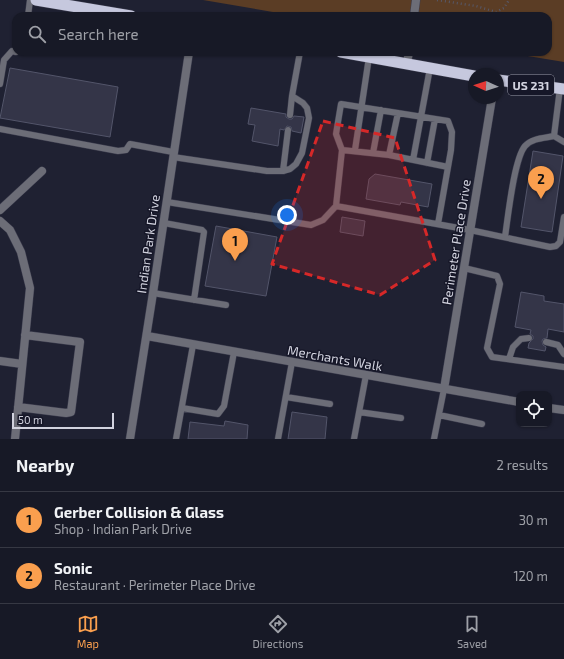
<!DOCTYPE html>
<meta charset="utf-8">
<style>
:root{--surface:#171926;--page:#242632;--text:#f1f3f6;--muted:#9ea0a7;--line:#363843;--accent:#fa9f4e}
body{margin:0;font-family:"Exo 2",sans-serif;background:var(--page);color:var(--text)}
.controls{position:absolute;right:12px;bottom:12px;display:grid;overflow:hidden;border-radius:8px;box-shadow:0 1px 3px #0004}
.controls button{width:36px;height:36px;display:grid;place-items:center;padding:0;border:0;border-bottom:1px solid var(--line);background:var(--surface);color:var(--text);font:20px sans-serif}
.compass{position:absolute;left:468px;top:68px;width:36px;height:36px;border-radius:50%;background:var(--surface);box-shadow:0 1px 3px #0004;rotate:273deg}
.scale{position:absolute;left:12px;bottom:10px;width:102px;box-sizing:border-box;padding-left:4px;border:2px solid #d2d3df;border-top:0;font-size:11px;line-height:14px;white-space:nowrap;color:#d2d3df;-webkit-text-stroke:3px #161728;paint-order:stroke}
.you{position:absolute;left:287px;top:215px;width:14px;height:14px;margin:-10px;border:3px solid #fff;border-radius:50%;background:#1a73e8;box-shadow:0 0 0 6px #1a73e833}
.badge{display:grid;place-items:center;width:26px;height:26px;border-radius:50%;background:var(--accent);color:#111;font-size:13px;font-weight:700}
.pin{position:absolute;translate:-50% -33px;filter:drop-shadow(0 1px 2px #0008)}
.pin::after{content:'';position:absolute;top:21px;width:14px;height:12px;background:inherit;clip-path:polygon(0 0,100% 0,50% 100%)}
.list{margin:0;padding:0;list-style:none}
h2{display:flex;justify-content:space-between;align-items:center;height:52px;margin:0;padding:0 16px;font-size:17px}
h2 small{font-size:13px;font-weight:400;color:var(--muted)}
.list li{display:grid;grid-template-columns:26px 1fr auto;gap:12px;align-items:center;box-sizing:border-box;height:56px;padding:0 16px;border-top:1px solid var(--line)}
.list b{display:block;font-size:15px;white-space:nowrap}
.list p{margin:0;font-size:13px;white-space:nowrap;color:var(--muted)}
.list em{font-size:13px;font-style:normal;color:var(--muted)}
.icon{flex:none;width:22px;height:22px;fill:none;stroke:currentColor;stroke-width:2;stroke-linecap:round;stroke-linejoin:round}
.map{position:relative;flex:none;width:564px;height:439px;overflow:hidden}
.search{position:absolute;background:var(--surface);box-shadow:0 1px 3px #0004;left:12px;right:12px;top:12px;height:44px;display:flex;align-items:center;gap:10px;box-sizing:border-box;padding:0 14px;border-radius:12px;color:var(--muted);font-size:15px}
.sheet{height:164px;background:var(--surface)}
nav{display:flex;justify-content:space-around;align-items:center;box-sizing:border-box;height:56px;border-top:1px solid var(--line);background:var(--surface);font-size:11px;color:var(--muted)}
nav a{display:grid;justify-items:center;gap:2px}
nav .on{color:var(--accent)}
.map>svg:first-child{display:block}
.green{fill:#5b3d25}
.building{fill:#343548;stroke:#53556a}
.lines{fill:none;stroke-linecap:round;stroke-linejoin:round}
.service-casing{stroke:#3c3d4e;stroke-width:7}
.minor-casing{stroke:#3c3d4e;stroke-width:9}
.trunk-casing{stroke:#3c3d4e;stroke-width:12}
.path{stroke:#575868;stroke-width:2.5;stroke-dasharray:1 3;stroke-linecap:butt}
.service{stroke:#6c6d77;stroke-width:6}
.minor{stroke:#6c6d77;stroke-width:8}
.trunk{stroke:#c6c8de;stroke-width:11}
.marked{fill:#d62828;fill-opacity:0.2;stroke:#d62828;stroke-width:3;stroke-dasharray:8 5;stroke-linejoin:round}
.labels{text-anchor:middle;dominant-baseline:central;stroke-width:3;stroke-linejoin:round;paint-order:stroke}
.shield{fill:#161728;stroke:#9a9ba8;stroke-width:1}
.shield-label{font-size:12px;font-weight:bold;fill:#d2d3df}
.street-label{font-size:13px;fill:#d2d3df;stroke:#161728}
</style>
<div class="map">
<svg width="564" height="439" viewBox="0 0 564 439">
<rect width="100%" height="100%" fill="#1f2132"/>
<!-- green -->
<path class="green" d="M203,0H564V62L504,52H548V16H296Z"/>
<!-- building -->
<path class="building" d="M10,68L118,87L110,137L0,118Z
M251,108L286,114V117L289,119H292L294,116L304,117L301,133L292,131L291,127L287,126L284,130L280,129L278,146L252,141L255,125L248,124Z
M533,151L563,156L552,232L521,227Z
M375,174L432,184L428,207L401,202L400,205L366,199L369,179Z
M342,217L365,221L363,236L340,232Z
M216,226L277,237L266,296L205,286Z
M521,292L544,296V301L564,304V332L548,329L547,338L543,339L542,341L543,345L546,347L545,351L528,348L529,343L533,339V336L530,334L531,330L515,327Z
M292,412L327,417L325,439H288Z
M225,421L248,425L247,439H188L190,422L224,426Z"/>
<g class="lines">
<!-- service casing -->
<g class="service-casing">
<path id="service" d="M28,16L30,0
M0,84L4,60L12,51L16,52
M560,88L554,136L564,142
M290,115L292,96
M0,129L118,151L126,150L130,144L173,152
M342,150L389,155L448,167
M355,150L369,57
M373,153L381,110
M389,155L398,113
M173,157L267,171H283L290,169L296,164L302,153L309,118L307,108L303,103L292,96L300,52
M413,160L430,68
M427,163L435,119
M283,171L288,130
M167,202L311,225L323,220L336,206L470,230L550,247L556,246L560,242L564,217
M336,206L342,150L336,134L341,104L448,121L452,132L451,150L438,224
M164,223L202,230L204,232L194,300
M505,237C508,217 514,159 525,146C532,138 545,138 554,136
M464,268L497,276L500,284L487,348L492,357L564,367
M153,293L226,305
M546,342L558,345L564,354
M509,359L513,347L521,339L529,338
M286,397L330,404
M182,408L218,414L224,406L234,352
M359,412L401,418
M439,415L482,424
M176,439L193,345
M278,439L292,362
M354,439L366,375
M434,439L444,389"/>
</g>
<!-- minor casing -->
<g class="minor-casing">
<path id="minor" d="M414,16L416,0
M407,63L409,52
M0,210L42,171
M0,221L10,230L21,252L30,288L15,439
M147,336L519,402
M0,361L22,364
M444,389L492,98
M18,407L66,413L71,412L80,342L25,335
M549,408L564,410
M130,439L153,293L189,52"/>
</g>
<!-- trunk casing -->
<g class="trunk-casing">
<path id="trunk" d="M36,0L131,16
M341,52L474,76
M498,80L564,89"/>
</g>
<!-- path -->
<path class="path" d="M437,0L476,6L496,12L504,8L509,0"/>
<!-- service -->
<use href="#service" class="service"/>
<!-- minor -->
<use href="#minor" class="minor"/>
<!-- trunk -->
<use href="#trunk" class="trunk"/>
</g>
<!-- marked area -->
<path class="marked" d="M323,121L395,138L435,260L380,295L272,264Z"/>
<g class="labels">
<!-- shield labels -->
<rect class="shield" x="508" y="75" width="46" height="20" rx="3"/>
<g class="shield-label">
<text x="531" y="85">US 231</text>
</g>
<!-- street labels -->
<g class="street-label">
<text transform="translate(456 242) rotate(-81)">Perimeter Place Drive</text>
<text transform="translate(148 244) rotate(-82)">Indian Park Drive</text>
<text transform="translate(335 358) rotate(10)">Merchants Walk</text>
</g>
</g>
</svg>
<div class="controls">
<button><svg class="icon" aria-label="locate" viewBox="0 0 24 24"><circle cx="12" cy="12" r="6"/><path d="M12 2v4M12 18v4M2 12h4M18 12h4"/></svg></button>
</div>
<svg class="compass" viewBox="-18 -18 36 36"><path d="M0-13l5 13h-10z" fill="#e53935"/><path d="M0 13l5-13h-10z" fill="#9ea0a7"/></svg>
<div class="scale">50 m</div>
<div class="you"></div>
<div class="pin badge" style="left:235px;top:261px">1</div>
<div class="pin badge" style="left:541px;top:199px">2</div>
<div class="search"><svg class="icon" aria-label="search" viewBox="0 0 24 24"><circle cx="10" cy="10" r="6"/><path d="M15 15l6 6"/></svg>Search here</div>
</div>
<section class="sheet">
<h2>Nearby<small>2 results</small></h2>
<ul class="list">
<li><span class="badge">1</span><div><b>Gerber Collision &amp; Glass</b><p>Shop · Indian Park Drive</p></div><em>30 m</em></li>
<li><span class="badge">2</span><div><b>Sonic</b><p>Restaurant · Perimeter Place Drive</p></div><em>120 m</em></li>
</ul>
</section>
<nav>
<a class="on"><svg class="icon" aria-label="map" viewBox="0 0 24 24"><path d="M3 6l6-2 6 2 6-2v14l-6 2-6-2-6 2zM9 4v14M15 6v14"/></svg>Map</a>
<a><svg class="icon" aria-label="directions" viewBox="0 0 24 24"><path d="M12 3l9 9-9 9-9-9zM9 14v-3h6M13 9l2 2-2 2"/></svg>Directions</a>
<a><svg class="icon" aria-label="saved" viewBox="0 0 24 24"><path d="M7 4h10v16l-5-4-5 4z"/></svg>Saved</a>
</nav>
